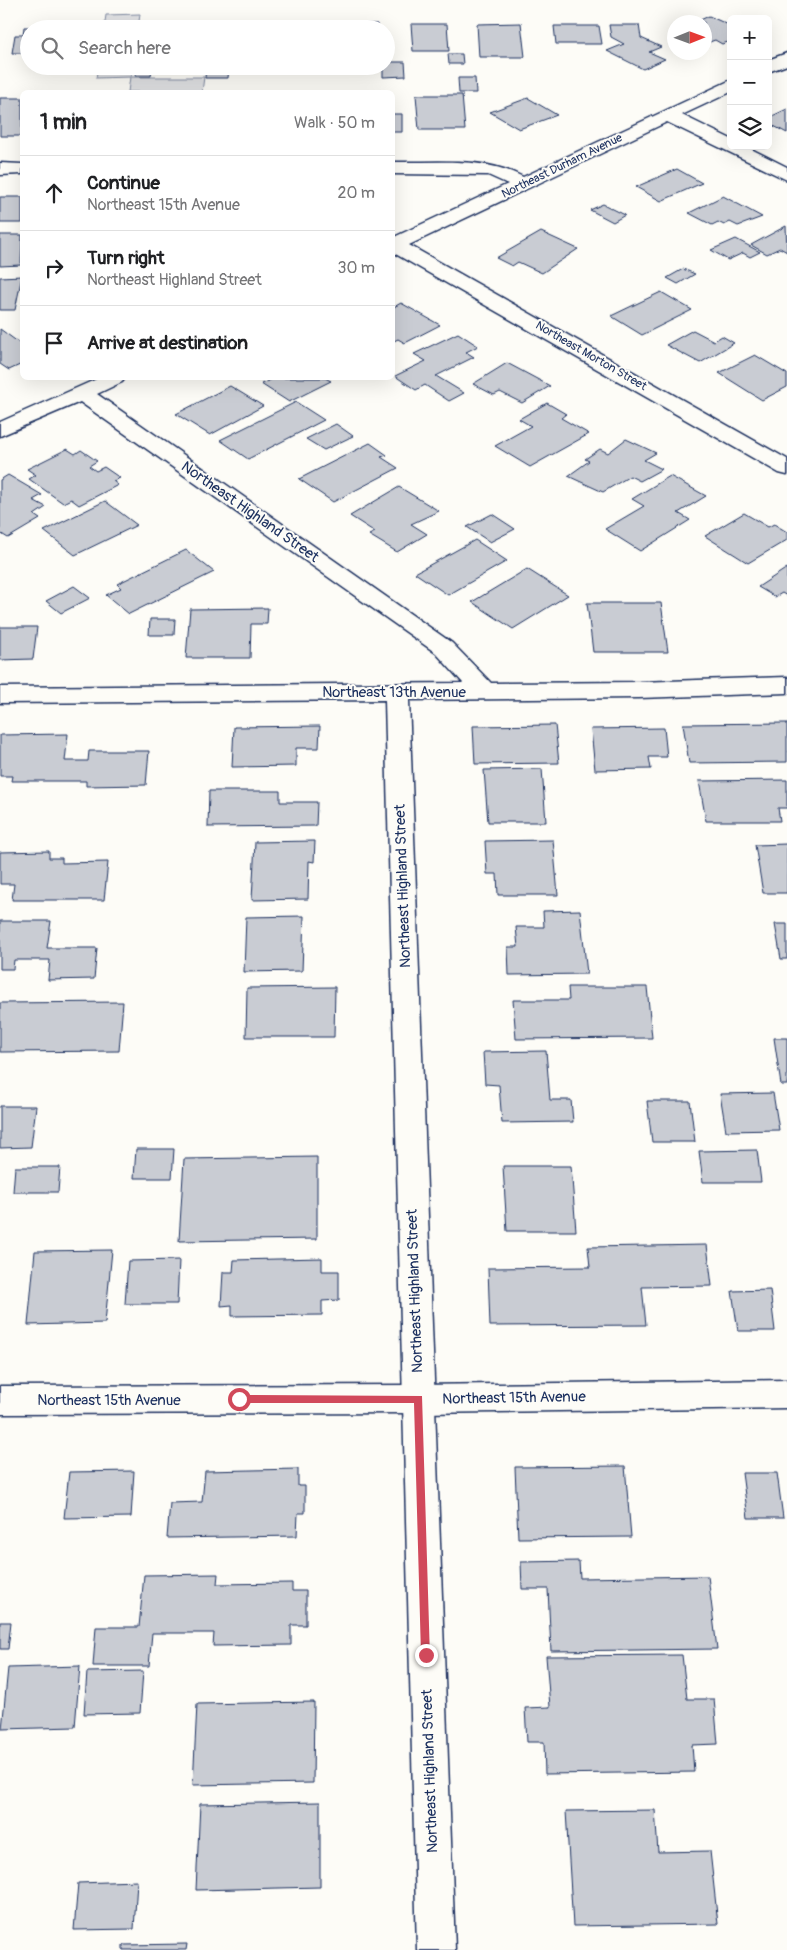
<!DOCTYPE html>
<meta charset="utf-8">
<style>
:root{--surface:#fff;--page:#f2f2f2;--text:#202124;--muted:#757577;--line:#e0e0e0}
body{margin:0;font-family:Pangolin,sans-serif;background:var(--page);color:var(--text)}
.controls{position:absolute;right:15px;top:15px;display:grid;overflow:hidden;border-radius:8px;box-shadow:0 5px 20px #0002}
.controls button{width:45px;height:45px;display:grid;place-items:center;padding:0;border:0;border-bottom:1px solid var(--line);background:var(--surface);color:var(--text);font:25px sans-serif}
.compass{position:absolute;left:667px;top:15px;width:45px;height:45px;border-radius:50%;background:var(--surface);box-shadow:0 5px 20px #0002;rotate:89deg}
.stop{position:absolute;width:15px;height:15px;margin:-11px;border:4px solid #d1495b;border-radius:50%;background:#fff}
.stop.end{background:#d1495b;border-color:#fff;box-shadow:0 1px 5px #0008}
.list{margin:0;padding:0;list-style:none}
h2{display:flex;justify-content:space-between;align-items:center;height:65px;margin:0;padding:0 20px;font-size:21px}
h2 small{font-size:16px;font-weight:400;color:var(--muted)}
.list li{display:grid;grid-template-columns:32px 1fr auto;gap:15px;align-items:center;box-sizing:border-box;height:75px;padding:0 20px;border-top:1px solid var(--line)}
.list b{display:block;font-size:19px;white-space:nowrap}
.list p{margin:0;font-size:16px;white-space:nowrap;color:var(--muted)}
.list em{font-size:16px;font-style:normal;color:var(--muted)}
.icon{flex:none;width:28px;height:28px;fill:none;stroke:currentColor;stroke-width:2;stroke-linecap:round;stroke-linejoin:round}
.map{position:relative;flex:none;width:787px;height:1950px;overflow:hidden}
.search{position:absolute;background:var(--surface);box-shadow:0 5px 20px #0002;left:20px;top:20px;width:375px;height:55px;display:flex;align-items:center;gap:12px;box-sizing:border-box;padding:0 18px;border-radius:28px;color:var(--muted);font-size:19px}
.panel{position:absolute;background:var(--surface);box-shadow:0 5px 20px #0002;left:20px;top:90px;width:375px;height:290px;border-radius:8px}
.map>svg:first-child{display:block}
.green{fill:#e0e1e3;stroke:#7e88a0}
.building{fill:#c9ccd3;stroke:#1b2f5e}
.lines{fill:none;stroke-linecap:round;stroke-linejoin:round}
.street-casing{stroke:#1b2f5e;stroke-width:3}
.secondary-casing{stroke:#1b2f5e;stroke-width:3}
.street{fill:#fdfcf7;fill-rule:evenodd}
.secondary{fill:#fdfcf7;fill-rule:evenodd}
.route{fill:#d1495b}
.labels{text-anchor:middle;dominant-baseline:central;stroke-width:4;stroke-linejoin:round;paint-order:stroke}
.far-street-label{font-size:12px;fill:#1b2f5e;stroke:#fdfcf7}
.street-label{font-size:15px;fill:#1b2f5e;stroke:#fdfcf7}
</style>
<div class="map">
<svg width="787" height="1950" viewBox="0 0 787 1950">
<rect width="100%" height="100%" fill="#fdfcf7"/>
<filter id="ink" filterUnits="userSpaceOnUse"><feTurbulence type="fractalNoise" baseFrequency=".02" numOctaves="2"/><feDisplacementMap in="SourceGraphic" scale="10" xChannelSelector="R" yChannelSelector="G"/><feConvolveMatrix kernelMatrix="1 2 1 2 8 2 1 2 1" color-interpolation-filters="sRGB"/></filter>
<g filter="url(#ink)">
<!-- green -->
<path class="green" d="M140,14L138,29H104L106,15Z
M98,66H132L131,77H204L202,92H128L130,77L96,78Z"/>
<!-- building -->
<path class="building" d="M709,16L731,26L729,36L731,41L722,44L715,40L704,44V22H696Z
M521,23L525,57H479L477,24Z
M163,24H200V29H162Z
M342,24H377V29H342Z
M411,24H447L449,51H413Z
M218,25H265V29H217Z
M609,25H639L641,38L661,47L649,52L665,59L643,69L607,51L624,44L611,37Z
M554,26H599L602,44H556Z
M24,27H63V29H29V53H12L15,35H23Z
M448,54H462L463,64H449Z
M386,62H405L406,76L383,77V66H386Z
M206,66H229L228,78H205Z
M152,67L151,76H135L136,68Z
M458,78H475L476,93H459Z
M416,95H462L465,130H419Z
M0,98H22V136H0Z
M528,98L557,115L519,129L490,112Z
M787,109V133L768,123V118Z
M392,114H402V132H392Z
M677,169L702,183L661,201L636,187Z
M723,196L762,217L738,226L730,222L724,225L718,222L712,225L689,213Z
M0,197H22V223H0Z
M603,204L625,215L613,222L590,210Z
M786,226L787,252L780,248L767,254L751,245Z
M541,232L578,249L542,273L518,262L512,266L496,258Z
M0,235H22L21,265L0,266Z
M736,239L760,252L750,257L743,253L728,260L711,250Z
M683,269L695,274L678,284L667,278Z
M22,276L15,310H0V277Z
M661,292L692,310L642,335L611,316Z
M401,303L440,325L405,343L398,339L392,342V308Z
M0,329L22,345V364L9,370L0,364Z
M693,330L714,341L722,336L734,343L700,363L666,345Z
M458,333L478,346L466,352L474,357L436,376L464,393L449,401L425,385L416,390L395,376L426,361L414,354Z
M755,355L787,374V387L762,400L719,373Z
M507,363L550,386L522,403L500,392L494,395L473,384Z
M275,378H325L331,381L289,402L261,384Z
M230,386L263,406L210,435L176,414Z
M296,402L324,420L248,459L220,440Z
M547,403L566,414L561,418L589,434L530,467L495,446L531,426L519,419Z
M336,424L353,436L324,450L306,439Z
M626,439L656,453L644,460L662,469L640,481L630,476L603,492L568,476L589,461L585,459L600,449L608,453Z
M370,443L387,455L381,457L398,468L333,502L299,479Z
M67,449L75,454L81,450L97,461L89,466L96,471L104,467L120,478L113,481L118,485L79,505L71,499L63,503L29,479L36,475L27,469Z
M8,475L42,495L33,500L46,507L34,515L40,519L8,538L0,533V480Z
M670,476L706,496L678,513L690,520L640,551L605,529L644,506L632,499Z
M399,487L439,511L411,524L427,534L397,552L369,535L375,532L350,516Z
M105,501L137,525L75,555L44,531Z
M744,513L768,527L774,524L787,532V540L748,563L705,536Z
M492,514L515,529L490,542L467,527Z
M475,540L507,561L448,595L415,573Z
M186,550L214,572L129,614L106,595L121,588L117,584Z
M787,568V596L782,593L775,597L758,587Z
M527,569L568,595L513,629L472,602Z
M74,586L90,598L61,613L46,601Z
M587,603H661L668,652H593Z
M268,608L267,624H251L250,658H186L190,609Z
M150,619H175L174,635H149Z
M0,627H37L33,659L0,660Z
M787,723V762L689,763L683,724Z
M555,725L559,763L475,764L473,726Z
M320,726L319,748H296V766L232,767L234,727Z
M664,728L667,757H649L651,769L595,770L591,729Z
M68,734L65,761H88L89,751H149L146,785L86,786V781H11L12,776H0V735Z
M542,769L546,822H488L484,770Z
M787,780V808H778L780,821H706L699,781Z
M209,791H280V802H317L316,826L208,827Z
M553,840L558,895H498L497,874H487L485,841Z
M315,841L314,862L309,861L308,899L252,900L255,842Z
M787,844V893H763L755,845Z
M49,851V858H62V863L108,862L104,900H12L14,884H0V852Z
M580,910L587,974L509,975L508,947H518L516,927H544L543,911Z
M304,916L302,971L244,972L246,917Z
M0,921H51L47,948H97L94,979L48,980L50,960H14L13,969H0Z
M775,924H787V959H781Z
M335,987L334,1037H246L247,988Z
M568,987H647L652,1038L516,1039L513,1000H569Z
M123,1002L119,1051L0,1052V1003Z
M774,1038H787V1085H781Z
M546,1051L550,1100H571L573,1122L502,1123L499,1085L485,1084L483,1052Z
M773,1093L779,1130L726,1131L720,1094Z
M647,1101H690L695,1142H652Z
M0,1106H36L31,1147L0,1148Z
M136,1149H174L172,1178H134Z
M757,1150L761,1182H703L699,1151Z
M317,1157V1239L179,1241L184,1159Z
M503,1166H571L576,1231H507Z
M15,1167H60L58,1192H13Z
M707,1245L712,1286L642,1287L646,1325L490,1326L488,1268L590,1267L588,1247Z
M112,1250L105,1323L28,1325L35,1251Z
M322,1258V1271H339V1300L322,1301V1315L232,1316V1305L221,1306L223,1272H233L234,1260Z
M179,1260L177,1304H125L128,1261Z
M770,1290L775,1331H738L732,1291Z
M625,1466L631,1537L518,1538L515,1467Z
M298,1469V1486H305V1513H298L297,1536L167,1538L170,1503L202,1502L205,1471Z
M134,1471L131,1517L64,1518L69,1472Z
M742,1473H777L783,1518H748Z
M579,1561L580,1578L708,1576L717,1649L551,1651L548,1589H522L521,1562Z
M218,1574L217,1584L292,1583V1591H306V1625H291V1645L213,1646L214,1633H152L149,1666H93L96,1627H139L144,1575Z
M0,1622H11L8,1649H0Z
M682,1655L687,1699H714L718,1744L692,1745L694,1772L545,1774L544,1742H527L525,1708L550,1707L546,1656Z
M80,1666L75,1727L2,1729L8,1668Z
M143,1671L140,1713L84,1714L87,1672Z
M314,1702L313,1783L193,1785L197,1704Z
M320,1802V1887L196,1890L200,1804Z
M655,1810L658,1852L710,1851L718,1924L573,1926L566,1811Z
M137,1881L134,1929L74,1930L78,1883Z
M187,1944L186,1950H123V1945Z"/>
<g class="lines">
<!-- street casing -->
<g class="street-casing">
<path id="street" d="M787,53V65L768,72V60Z
M731,80V92L682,115L731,139V146H745L787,167V180L667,122L409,245L787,459V475L779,473L392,252V238L508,184L488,175L392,174V162C436,163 484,156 523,177Z
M0,163L22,164V174L0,175Z
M99,378H125L122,382L97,394L452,643L491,683L639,682L787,677V693L639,698L409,700L455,1950H417L385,700L0,703V687L463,683L436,653L80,402L0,436V422Z"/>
</g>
<!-- secondary casing -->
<g class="secondary-casing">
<path id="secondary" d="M787,1380V1408L419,1413L0,1414V1386L419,1385Z"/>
</g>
<!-- street -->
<use href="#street" class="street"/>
<!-- secondary -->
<use href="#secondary" class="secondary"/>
</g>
</g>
<!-- route -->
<path class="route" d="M239,1395L422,1396L430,1658H423L421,1655L414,1403H239L235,1399Z"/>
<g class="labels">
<!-- far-street labels -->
<g class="far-street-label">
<text transform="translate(562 166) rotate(-26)">Northeast Durham Avenue</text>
<text transform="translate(591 356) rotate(30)">Northeast Morton Street</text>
</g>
<!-- street labels -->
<g class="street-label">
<text transform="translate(250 512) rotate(35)">Northeast Highland Street</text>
<text x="394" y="692">Northeast 13th Avenue</text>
<text transform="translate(403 886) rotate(-92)">Northeast Highland Street</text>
<text transform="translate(415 1291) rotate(-92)">Northeast Highland Street</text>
<text transform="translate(514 1398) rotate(-1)">Northeast 15th Avenue</text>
<text x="109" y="1400">Northeast 15th Avenue</text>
<text transform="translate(430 1771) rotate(-92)">Northeast Highland Street</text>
</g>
</g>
</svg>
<div class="controls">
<button>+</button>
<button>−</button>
<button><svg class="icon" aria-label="layers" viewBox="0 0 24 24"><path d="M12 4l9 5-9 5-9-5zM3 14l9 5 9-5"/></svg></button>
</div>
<svg class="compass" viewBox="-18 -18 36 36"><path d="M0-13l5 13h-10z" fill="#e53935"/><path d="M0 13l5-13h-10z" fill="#757577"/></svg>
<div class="stop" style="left:239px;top:1399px"></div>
<div class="stop end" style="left:426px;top:1655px"></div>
<div class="search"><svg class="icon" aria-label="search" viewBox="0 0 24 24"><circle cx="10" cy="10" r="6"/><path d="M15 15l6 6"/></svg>Search here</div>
<section class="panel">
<h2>1 min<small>Walk · 50 m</small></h2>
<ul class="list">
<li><svg class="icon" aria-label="ahead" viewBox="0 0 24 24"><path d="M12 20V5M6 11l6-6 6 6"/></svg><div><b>Continue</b><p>Northeast 15th Avenue</p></div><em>20 m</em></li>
<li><svg class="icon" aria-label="right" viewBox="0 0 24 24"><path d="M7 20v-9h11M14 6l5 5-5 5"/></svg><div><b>Turn right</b><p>Northeast Highland Street</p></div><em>30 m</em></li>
<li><svg class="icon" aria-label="arrive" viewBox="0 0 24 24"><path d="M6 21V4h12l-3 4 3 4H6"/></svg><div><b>Arrive at destination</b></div></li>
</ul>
</section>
</div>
